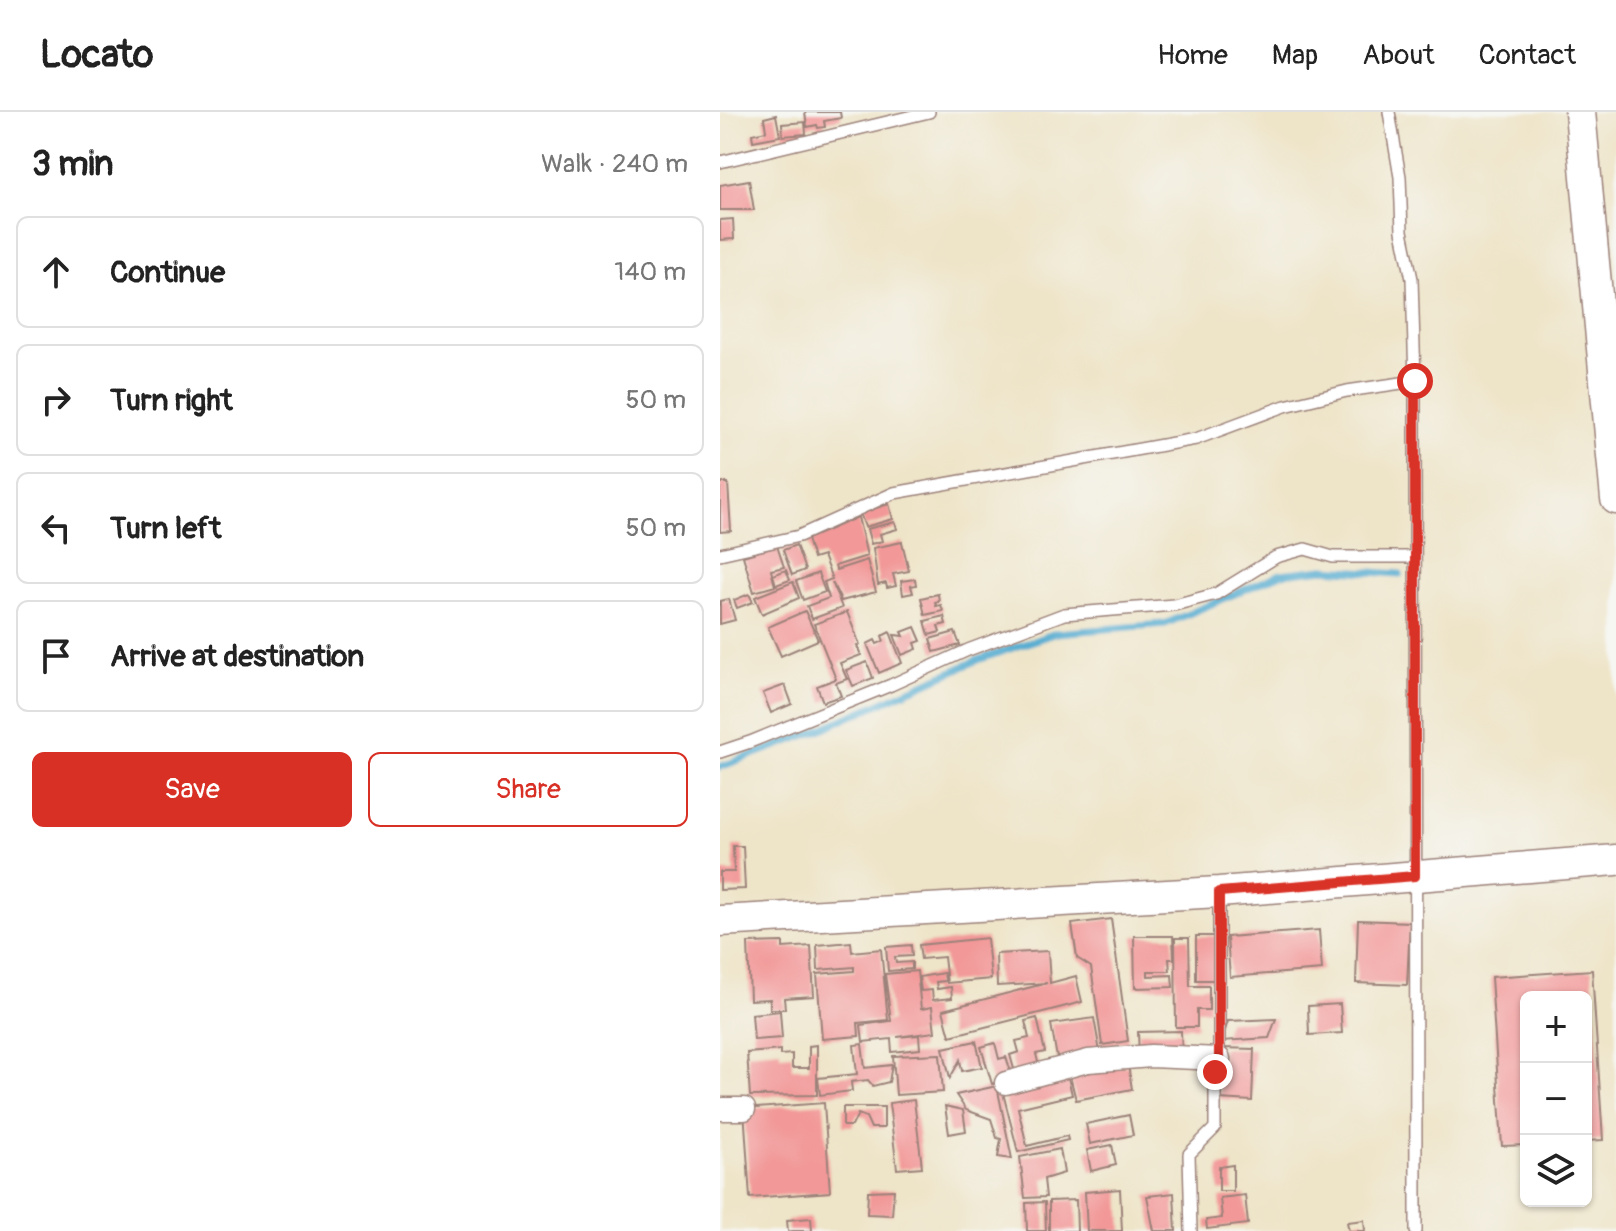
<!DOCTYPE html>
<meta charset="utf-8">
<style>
:root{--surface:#fff;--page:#f2f2f2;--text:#222;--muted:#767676;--line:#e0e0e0;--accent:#d93025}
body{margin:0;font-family:Pangolin,sans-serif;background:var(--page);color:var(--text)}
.controls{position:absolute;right:24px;bottom:24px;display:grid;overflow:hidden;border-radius:12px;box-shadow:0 2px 6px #0004}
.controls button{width:72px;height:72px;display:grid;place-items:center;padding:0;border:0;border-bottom:2px solid var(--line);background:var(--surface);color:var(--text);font:40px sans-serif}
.stop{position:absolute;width:24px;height:24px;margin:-18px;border:6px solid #d93025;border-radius:50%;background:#fff}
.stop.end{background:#d93025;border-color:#fff;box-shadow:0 2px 8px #0008}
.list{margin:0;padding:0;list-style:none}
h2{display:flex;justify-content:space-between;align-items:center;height:104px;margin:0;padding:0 32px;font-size:34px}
h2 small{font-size:26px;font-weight:400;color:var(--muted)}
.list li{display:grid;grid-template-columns:52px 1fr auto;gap:24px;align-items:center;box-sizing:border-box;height:112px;margin:0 16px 16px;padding:0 16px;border:2px solid var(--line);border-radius:12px}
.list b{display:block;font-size:30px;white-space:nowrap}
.list em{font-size:26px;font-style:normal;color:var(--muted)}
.actions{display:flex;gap:16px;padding:24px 32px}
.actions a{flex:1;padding:18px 0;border:2px solid var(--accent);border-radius:12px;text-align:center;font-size:28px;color:var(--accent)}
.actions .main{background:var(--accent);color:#fff}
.icon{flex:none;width:44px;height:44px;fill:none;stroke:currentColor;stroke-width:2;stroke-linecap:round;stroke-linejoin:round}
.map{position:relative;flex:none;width:896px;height:1119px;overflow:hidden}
header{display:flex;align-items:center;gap:48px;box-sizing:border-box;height:112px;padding:0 40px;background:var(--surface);border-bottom:2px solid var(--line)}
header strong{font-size:38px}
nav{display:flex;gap:44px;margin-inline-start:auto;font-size:28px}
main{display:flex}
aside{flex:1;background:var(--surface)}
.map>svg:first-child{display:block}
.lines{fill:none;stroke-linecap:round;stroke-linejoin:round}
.stream{stroke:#53abd0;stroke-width:7}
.building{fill:#f29898}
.lane-casing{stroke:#9c827a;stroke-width:14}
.street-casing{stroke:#9c827a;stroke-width:25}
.secondary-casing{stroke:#9c827a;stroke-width:33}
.lane{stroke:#fff;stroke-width:11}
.street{stroke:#fff;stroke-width:22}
.secondary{stroke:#fff;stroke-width:30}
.route{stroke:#d93025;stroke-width:10}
</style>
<header>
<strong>Locato</strong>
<nav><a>Home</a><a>Map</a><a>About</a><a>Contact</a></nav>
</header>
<main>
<aside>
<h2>3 min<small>Walk · 240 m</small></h2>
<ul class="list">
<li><svg class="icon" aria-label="ahead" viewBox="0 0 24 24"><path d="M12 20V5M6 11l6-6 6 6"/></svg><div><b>Continue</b></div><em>140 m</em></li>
<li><svg class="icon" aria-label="right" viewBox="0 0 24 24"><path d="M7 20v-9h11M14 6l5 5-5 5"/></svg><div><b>Turn right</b></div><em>50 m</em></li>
<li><svg class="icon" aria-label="left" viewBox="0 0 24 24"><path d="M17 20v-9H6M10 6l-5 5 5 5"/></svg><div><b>Turn left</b></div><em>50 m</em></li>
<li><svg class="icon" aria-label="arrive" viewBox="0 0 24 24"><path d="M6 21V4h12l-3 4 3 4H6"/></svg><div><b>Arrive at destination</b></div></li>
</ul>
<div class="actions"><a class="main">Save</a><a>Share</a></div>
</aside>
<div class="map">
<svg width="896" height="1119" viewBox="0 0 896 1119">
<rect width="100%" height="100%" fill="#f6f6f2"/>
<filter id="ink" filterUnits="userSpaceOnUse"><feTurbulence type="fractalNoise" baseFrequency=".0125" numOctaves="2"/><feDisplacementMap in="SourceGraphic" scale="16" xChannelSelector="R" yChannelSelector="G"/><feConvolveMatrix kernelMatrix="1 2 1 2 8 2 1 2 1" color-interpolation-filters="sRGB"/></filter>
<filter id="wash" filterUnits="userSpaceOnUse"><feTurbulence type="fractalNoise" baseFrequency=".006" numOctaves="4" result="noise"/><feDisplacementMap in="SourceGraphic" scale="32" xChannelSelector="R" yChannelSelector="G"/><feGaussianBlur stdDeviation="1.8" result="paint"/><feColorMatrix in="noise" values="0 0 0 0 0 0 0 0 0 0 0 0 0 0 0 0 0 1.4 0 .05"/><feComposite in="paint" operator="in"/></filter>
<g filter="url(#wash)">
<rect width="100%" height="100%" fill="#eee4c8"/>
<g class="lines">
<!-- stream -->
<path class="stream" d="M0,655L97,619L258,548L336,521L445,512L561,462L604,457L680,462"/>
</g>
<g id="blocks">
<!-- building -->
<path class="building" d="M85,0H120L121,6L104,9L105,15L98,16L97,13L87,15Z
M56,3L60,24L33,29L32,22L46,19L44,6Z
M85,10L86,22L63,24L62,12Z
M29,68L34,98H0V73Z
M13,107L14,127L0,128V108Z
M0,371H8L11,419L0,420Z
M169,392L173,407L145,415L140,401Z
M138,405L147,444L115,454L116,458L147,448L156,480L121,489L112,470L122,496L92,507L87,494L109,486L104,470L112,467L103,444L93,447L87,427Z
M175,410L177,417L160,422L162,429L151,432L147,417Z
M182,430L189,459L173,462L176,474L167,476L166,471L158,473L153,436Z
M76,433L85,458L72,463L63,438Z
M57,434L64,455L51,458L55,474L34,480L23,444Z
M66,458L70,468L56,473L53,463Z
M98,461L105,480L83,488L76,469Z
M195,467L196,473L191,474L193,481L183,483L181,469Z
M73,470L79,486L42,502L35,485Z
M29,482L33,490L17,496L14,488Z
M218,482L219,489L215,490L216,494L221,493L223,499L205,503L201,486Z
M9,487L15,508L0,512V489Z
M85,499L98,528L61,544L48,515Z
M127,500L140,533L137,534L141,543L120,551L127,567L116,571L121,584L103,590L97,574L116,567L94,512Z
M224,504L226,512L218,514L220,520L209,523L205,509Z
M195,515L201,529L195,531L197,537L182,543L174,523L184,524L182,520Z
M170,520L182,551L159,561L147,532L155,528L157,532L164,529L162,524Z
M235,520L240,533L214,540L210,527Z
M147,550L153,566L133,574L126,558Z
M65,573L72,592L51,601L43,581Z
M13,734H23L25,777L0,778V760H14Z
M391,807L408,929L382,933L371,855L357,846L352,812Z
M638,808L690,810L687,873L636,871Z
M599,818L602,858L510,865L507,825Z
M414,824H453L454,847H449L450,859H428V864L452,863L453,875L415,876Z
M476,824H501V868H476Z
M267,826L271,867L227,871L224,845L201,847L199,833Z
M455,826H469L470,874H489V898H477V915H456Z
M63,830V836L91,834L94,884L64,886L65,897H50V887L30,888L28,831Z
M131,830L132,840L161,837L168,908L138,911L139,924L102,927L97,862L134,859V855L98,858L97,833Z
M191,833L192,844L175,845L176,851L192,850V857L168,859L166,835Z
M328,839L330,871L356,864L362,890L230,924L223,898L327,871L277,874L276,842Z
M872,858L883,1028L866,1029V885H806V1033L782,1034L771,865Z
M197,859L201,897L212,895L215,920L177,925L199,923L200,937L172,940L171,927L143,930L141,913L171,909L165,862Z
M224,861L225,869L216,870L217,877L231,875L232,886L213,888L212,878L201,879L199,865Z
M620,892L622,921L589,923L588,894Z
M60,899L62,926L34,928L32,902Z
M317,906L325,940L316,942L320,958L296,964L290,943L299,940L296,929L309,926L305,909Z
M374,906L380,940L337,946L331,912Z
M556,907L549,926L502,929L508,909Z
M461,919L462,943L419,944L418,920Z
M256,929L262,955L242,959L240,948L230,966L223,936Z
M275,931L279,947L286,945L293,966L272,972L261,935Z
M142,932L145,956L172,953L169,970L153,974L148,968L131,970L132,979L100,983L98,966L137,962L134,933Z
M97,933V983L30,984L27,941L60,938V943L72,942V956H89V934Z
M502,936L534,937L532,989L499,987Z
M220,942L223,980L176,983L173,944Z
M408,953L412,977L356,988L350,964Z
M347,961L352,983L298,996L307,1034L347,1024L348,1028L298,1040L282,977Z
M277,974L292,1047L278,1045L281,1027L277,1026L271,1007L246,998L236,983Z
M194,988L202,1055L177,1057L169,991Z
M104,991L110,1080L30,1086L24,997Z
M225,994L243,998L246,1019L229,1022Z
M123,995H164V1016H151L146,1005L138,1002L132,1014H123Z
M409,1003L413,1023L370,1032L366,1012Z
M392,1033L396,1053L371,1059L367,1038Z
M340,1037L344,1061L324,1067L326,1085L305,1086L300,1045Z
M513,1053V1079H499V1055Z
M400,1077L402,1119H367L365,1080Z
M174,1078L172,1103L147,1102L148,1079Z
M454,1081L456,1119H434L427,1084Z
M525,1083L528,1112L487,1117L486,1108L502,1106L500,1086Z
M356,1088L357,1119H329V1089Z
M325,1090L326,1119H307L306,1091Z
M91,1106L92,1119H68L67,1108Z
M644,1108L645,1119H629L627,1110Z"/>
</g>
</g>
<g filter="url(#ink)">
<use href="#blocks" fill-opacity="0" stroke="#9c827a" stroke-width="2"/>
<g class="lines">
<!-- lane casing -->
<g class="lane-casing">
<path id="lane" d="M669,0L680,65L682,119L692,167L695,269L696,1119
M0,50L209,0
M0,442L79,424L174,381L476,327L565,294L627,279L695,269
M0,640L30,630L171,573L248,538L344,502L454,493L496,482L556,445L585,437L613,445H694
M471,1119L469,1042L495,1016V960L499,947V780"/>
</g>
<!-- street casing -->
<g class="street-casing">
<path id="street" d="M286,971L368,949L431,944L499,947
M0,997H24"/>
</g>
<!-- secondary casing -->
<g class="secondary-casing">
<path id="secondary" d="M860,0L896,387
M0,809L499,780L896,748"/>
</g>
<!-- lane -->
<use href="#lane" class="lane"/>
<!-- street -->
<use href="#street" class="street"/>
<!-- secondary -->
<use href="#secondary" class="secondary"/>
</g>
</g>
<g class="lines" filter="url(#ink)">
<!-- route -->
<path class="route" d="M495,960L499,947V780L695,764V269"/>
</g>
</svg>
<div class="controls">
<button>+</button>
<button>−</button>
<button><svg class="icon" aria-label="layers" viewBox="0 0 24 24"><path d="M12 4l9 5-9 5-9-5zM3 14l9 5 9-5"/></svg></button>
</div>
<div class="stop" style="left:695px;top:269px"></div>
<div class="stop end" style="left:495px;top:960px"></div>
</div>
</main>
